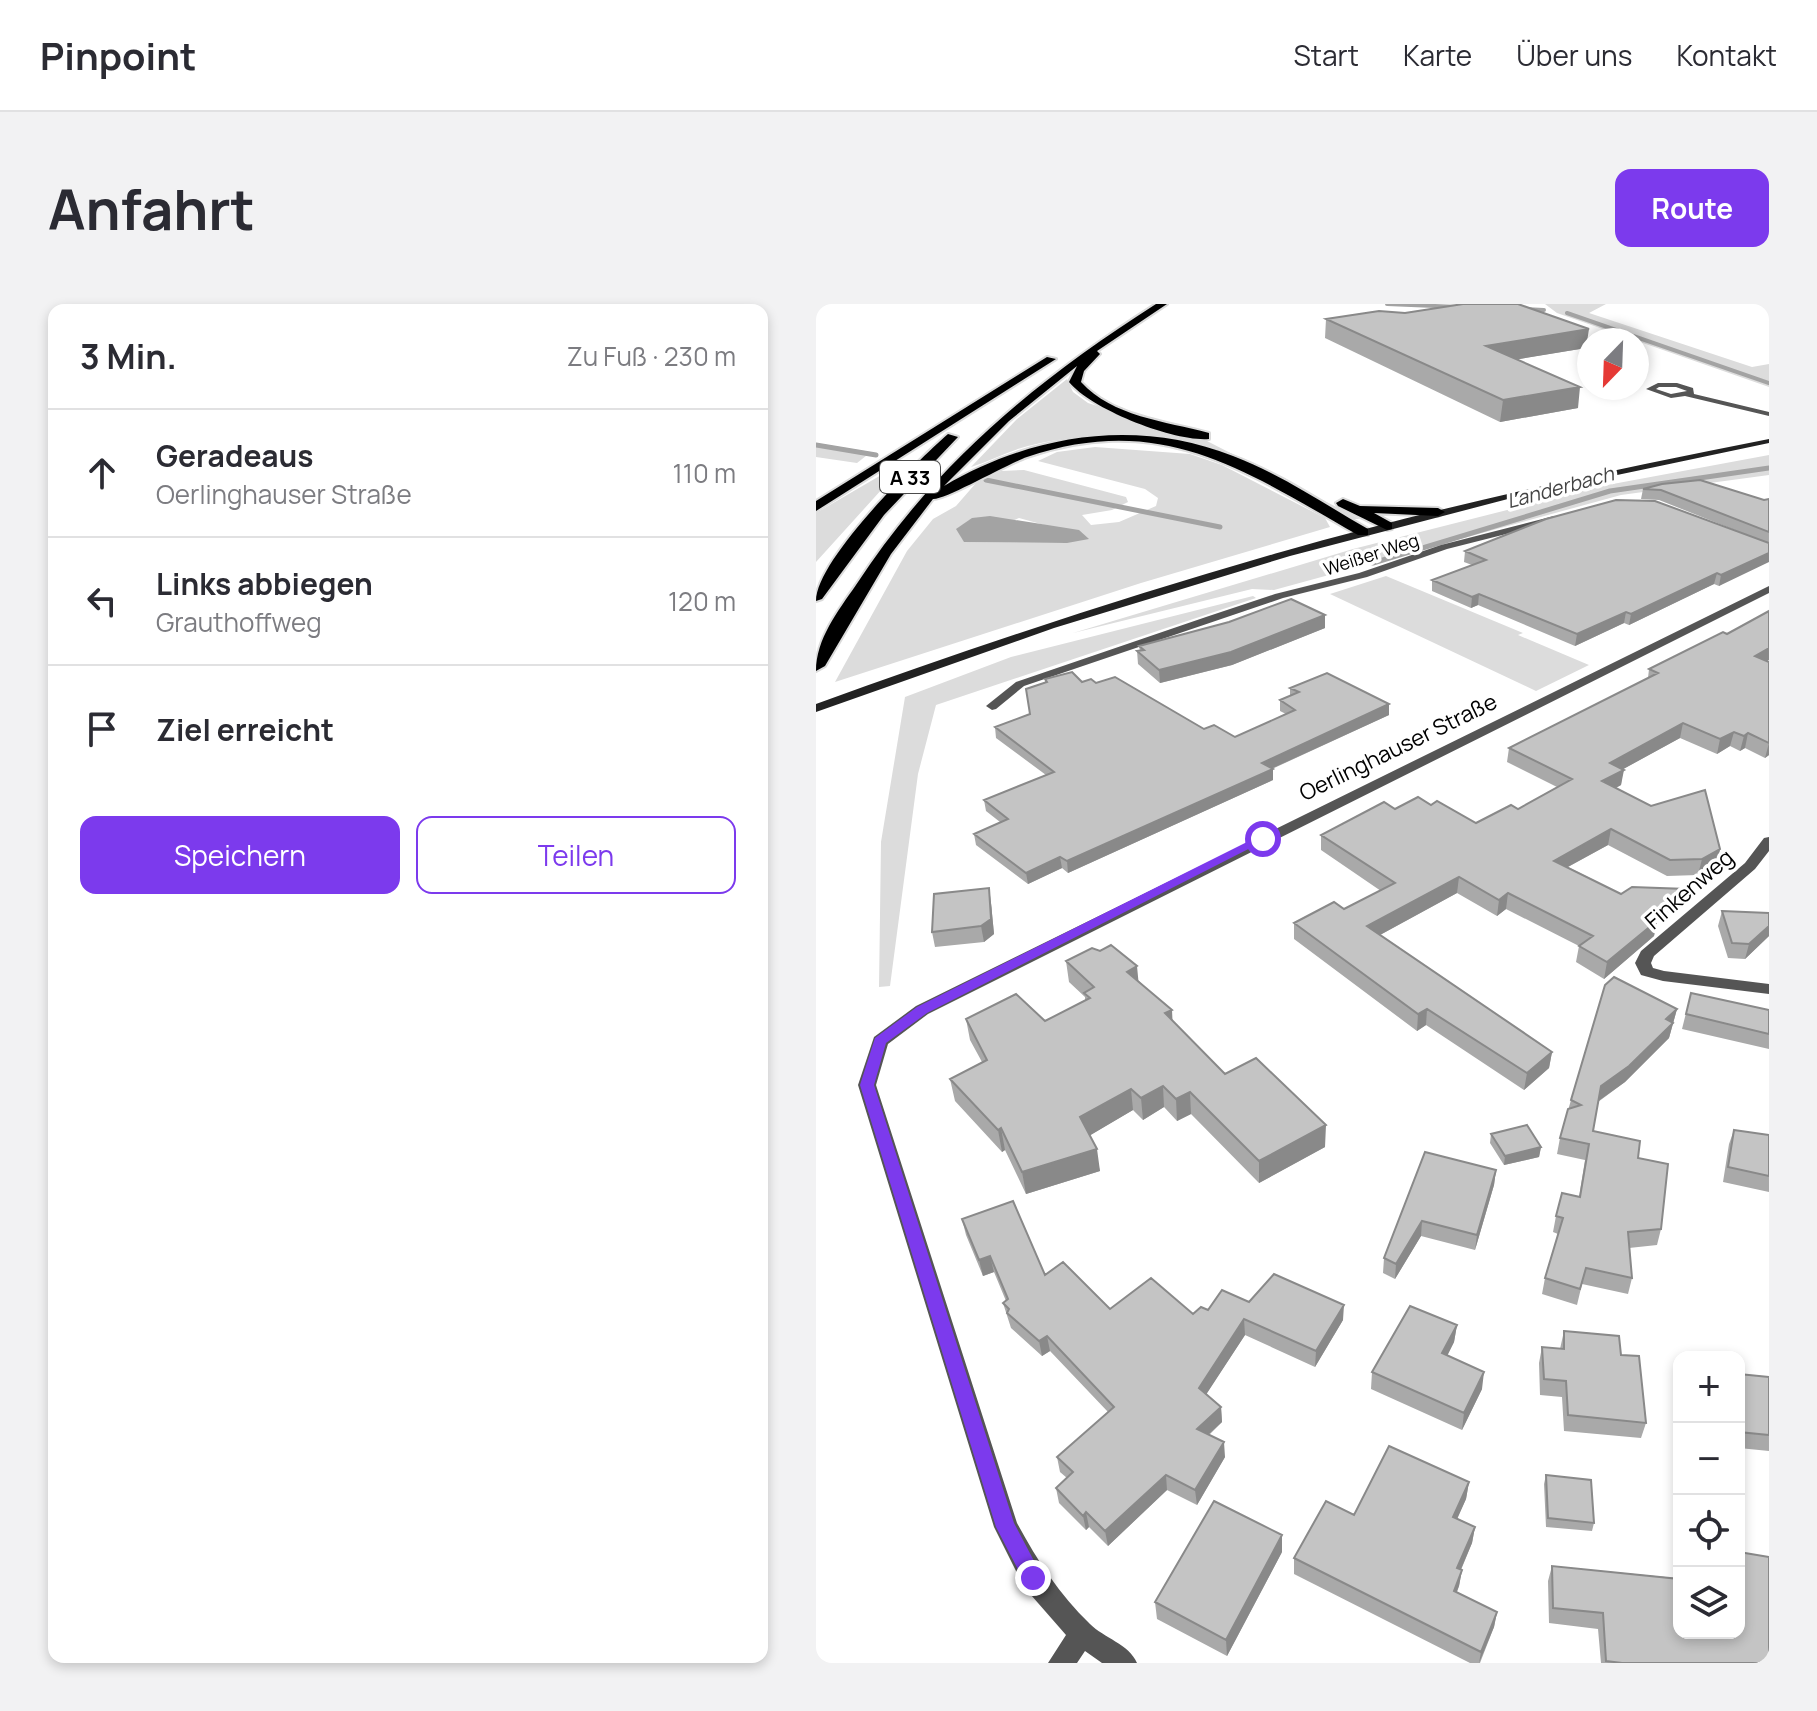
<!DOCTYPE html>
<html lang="de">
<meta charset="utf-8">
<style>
:root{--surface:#fff;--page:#f2f2f3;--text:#2b2b33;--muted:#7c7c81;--line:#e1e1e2;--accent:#7c3aed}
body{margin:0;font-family:Manrope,sans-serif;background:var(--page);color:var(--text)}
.controls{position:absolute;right:24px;bottom:24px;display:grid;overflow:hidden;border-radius:16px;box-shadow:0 4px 12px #0003}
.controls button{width:72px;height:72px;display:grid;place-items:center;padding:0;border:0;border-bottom:2px solid var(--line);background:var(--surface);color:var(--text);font:40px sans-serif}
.compass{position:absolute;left:761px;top:24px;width:72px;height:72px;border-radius:50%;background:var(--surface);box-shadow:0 4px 12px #0003;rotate:203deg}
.stop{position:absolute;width:24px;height:24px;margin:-18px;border:6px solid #7c3aed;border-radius:50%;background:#fff}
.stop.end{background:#7c3aed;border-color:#fff;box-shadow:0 2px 8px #0008}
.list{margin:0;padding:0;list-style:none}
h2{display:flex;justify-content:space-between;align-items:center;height:104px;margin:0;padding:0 32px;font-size:34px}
h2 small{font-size:26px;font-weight:400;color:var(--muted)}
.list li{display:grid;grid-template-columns:52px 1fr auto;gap:24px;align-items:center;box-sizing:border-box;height:128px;padding:0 32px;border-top:2px solid var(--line)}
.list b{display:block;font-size:30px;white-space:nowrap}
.list p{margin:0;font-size:26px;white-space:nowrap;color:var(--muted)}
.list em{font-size:26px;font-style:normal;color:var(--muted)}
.actions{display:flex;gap:16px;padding:24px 32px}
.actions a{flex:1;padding:18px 0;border:2px solid var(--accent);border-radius:16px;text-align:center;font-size:28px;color:var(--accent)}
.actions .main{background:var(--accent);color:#fff}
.icon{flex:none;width:44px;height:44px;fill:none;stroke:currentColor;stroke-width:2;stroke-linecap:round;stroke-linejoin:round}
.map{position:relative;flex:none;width:953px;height:1359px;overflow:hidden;border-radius:16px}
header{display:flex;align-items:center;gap:48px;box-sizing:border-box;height:112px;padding:0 40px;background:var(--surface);border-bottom:2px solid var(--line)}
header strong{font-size:38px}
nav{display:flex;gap:44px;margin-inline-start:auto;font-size:28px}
.intro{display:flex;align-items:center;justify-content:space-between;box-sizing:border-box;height:192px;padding:0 48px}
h1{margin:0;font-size:56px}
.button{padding:20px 36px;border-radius:16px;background:var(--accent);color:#fff;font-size:28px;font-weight:700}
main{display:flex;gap:48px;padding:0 48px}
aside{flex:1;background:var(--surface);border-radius:16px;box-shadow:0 4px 12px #0003}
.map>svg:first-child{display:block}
.green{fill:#dcdcdc;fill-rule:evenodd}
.water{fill:#a3a3a3}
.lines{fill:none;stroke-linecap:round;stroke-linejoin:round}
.stream-far1{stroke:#a3a3a3;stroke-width:4}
.stream{stroke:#a3a3a3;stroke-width:5}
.motorway-casing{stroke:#dbdbdb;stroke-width:4}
.minor{fill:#555;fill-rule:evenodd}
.secondary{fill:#222;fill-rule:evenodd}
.motorway{fill:#000;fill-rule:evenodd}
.wall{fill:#a9a9a9}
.shaded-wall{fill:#898989}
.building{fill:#c4c4c4;stroke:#898989;stroke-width:2}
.route{fill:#7c3aed}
.labels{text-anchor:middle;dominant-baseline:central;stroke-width:7;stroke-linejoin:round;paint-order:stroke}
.far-street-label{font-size:18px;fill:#000;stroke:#fff}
.shield{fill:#fff;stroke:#4c4c4c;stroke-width:2}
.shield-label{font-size:20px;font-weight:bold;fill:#000}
.far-water-label{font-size:20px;font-style:italic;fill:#444;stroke:#fff}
.street-label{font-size:22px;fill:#000;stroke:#fff}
</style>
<header>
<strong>Pinpoint</strong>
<nav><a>Start</a><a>Karte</a><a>Über uns</a><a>Kontakt</a></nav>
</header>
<div class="intro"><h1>Anfahrt</h1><a class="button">Route</a></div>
<main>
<aside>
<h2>3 Min.<small>Zu Fuß · 230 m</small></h2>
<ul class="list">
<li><svg class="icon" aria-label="ahead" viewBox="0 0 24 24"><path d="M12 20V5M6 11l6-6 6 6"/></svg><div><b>Geradeaus</b><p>Oerlinghauser Straße</p></div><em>110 m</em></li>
<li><svg class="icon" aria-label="left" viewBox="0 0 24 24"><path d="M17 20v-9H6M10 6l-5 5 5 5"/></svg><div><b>Links abbiegen</b><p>Grauthoffweg</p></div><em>120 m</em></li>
<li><svg class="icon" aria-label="arrive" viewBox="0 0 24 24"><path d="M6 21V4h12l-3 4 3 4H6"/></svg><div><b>Ziel erreicht</b></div></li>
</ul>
<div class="actions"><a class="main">Speichern</a><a>Teilen</a></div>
</aside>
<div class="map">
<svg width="953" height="1359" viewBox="0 0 953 1359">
<rect width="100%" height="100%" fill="#fff"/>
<!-- green -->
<path class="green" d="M729,0H790L773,9L936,63L953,60V83L741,9Z
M251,75L257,88L272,99L389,136L544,215H534C495,194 457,169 416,152C354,126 276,126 212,142C192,147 174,157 155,163L201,115Z
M0,139L55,148L41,159L0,153Z
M279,143L374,150L406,161L509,214L514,223L325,279L19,378L91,247L117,215L140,202L160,179L185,167L208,166L310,193L312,198L296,206L266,211L275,221L303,218L340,202L342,194L329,185L222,157L241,148ZM203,214L232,222L251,239L148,238Z
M953,151V171L805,191L458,286L436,285L257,329L537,245L786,182Z
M79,163H86L0,258V209Z
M570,272L707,329L702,331L773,361L720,387L514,290Z
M437,292L440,294L120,401L102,470L74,682L63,683L65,538L89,393L195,353Z"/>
<!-- water -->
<path class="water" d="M174,212L263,226L273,235L251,239L148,238L140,225L156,214Z"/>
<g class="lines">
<!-- stream-far1 -->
<path class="stream-far1" d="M571,0L643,3
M706,5L728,6
M751,9L953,79"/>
<!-- stream -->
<path class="stream" d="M0,141L60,151
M170,176L404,223
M549,257L557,259L794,187L953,164"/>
<!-- motorway casing -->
<g class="motorway-casing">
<path id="motorway" d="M340,0H351L281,47L284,50L268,67L265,78C297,113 349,117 393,129V135C359,138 276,106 253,78L261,62L193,117L128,182C217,130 320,114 417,152C465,170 508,200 552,225V231H542C429,167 347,107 211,153C191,160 129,196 117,195L75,250L9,362L0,367C0,335 22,307 40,281C120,159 218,78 340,0Z
M231,53L240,55L0,207V197Z
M132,130L142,133L68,211L6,295L0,297C0,256 99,159 132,130Z
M527,195L544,202L622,204L629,208L622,212L558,209L576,219V225L571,226L522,202L520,199Z"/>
</g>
<!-- minor -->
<path class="minor" d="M842,79H861L877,84L878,90L953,108V112L869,92L855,94L830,85ZM843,83H860L871,87L855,90L840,85Z
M738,212L743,215L741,217L631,245L551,273L467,294L208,382L180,405L176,406L170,402L200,378L390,313L459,290L543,269L625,241Z
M953,282V289L112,710L72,740L60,781L201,1219C221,1256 243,1290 274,1320C288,1334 313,1340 321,1359H286L269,1347L261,1359H232L250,1331L208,1283L178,1223L42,781L58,733L100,702Z
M953,533V547L939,565L838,652L835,659L837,664L848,667L953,680V690L847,677L825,671L819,659L825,647L929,559L948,534Z"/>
<!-- secondary -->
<path class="secondary" d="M953,135V139L711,190L474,252L238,324L0,408V400C154,344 308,293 465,248C626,202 789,167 953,135Z"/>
<!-- motorway -->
<use href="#motorway" class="motorway"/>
</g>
<!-- wall -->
<path class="wall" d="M510,15L770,44L702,55L762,104L684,118L509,34Z
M846,180L948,196L953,195V249L903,282L898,280L813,321L808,319L759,342L662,301L655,304L616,287V276L656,261L648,258L649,247L939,234L843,196L825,195L827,185Z
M509,311V324L416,361L344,379L322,360L321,347H324L323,342Z
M951,357L953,358V451L949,454L929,444L924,447L914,442L901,450L864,434L807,465L805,481L799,484L904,545L901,560L882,571L851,572L792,541L752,563L805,590L869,585L866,601L841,618L838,632L788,675L760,658L763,642L690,605L681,612L641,589L564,631L736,748L733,764L708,786L610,721L601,727L478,635V619L528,605L565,587L505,546V531L579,505L615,501L660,519L702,505L741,483L691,458L693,444L832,374L833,365Z
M229,375L280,379L388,425L419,433L470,410L464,407V396L474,392V384L573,411L456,465L457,476L252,569L246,564L212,580L160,541L158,530L184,518L170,507L168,496L230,471L180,434L179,423L214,410L229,379Z
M175,599L178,630L168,638L119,643L116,628Z
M906,607L953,609V632L929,655L912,654L902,622Z
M250,657L323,677L357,717L409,770L509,843L443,879L375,810L361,817L348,803L327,816L317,806L274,831L284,867L210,890L189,846L186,848L139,797L134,775L166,758L154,736L150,715L229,717L269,696V693L253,678Z
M875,689L953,706V745L866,725Z
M861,705L853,734L809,778L782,798L777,827L822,854L845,925L841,941L813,944L816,974L812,990L766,980L761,1001L726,990L729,974L742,930L737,928L740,912L763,893L769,856L741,850L744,834L755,796Z
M918,826L953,831V888L907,878L913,840Z
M675,830L725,843L723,853L688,861L674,839Z
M609,848L680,866L678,881L659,946L605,932L579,975L567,969L568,954Z
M146,915L229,971L294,1005L377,1010L392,1006L433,998L527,1016L499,1063L429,1031L390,1090L405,1103L406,1118L393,1131L409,1153L381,1201L351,1186L292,1242L273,1223L270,1226L243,1199L240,1184L251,1174L244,1168L241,1153L292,1108L234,1047L226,1052L195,1024L187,999L190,997L178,968L167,972L150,931Z
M641,1021L638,1038L631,1052L666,1085L646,1126L555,1085L556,1068Z
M748,1027L805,1051L830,1119L825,1134L748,1127L746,1093L724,1091L723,1059L726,1043L744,1045Z
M923,1070L953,1073V1147L923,1144Z
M730,1171L778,1219L776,1227L730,1223L728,1180Z
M653,1178L650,1195L641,1214L659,1223L656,1239L645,1266H646L643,1282L641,1288L681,1308L678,1323L664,1359H654L478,1270V1254L538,1211Z
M466,1248L411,1352L341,1315L339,1298Z
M863,1252V1329L953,1359H785L782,1325L733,1319L732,1277L736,1262L860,1274L859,1262Z"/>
<!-- shaded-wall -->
<path class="shaded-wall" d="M773,25L770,44L668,61L670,42Z
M764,83L762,104L684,118L687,96Z
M953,249V258L903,282L905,271Z
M901,269L898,280L813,321L815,310Z
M663,290L662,301L655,304L656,293Z
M810,308L808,319L759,342L761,330Z
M509,311V324L416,361L344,379L343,366Z
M953,344V356L935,367L939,352Z
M573,400V411L446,469V459Z
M867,419L864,434L791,474L794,459Z
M918,428L914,442L901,450L904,435Z
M932,429L929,444L924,447L928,432Z
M953,439V451L949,454Z
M457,465V476L252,569L251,557Z
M808,466L805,481L784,493L786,477Z
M795,525L792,541L735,572L738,557Z
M904,545L901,560L882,571L886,555Z
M244,553L246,564L212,580L210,569Z
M643,573L641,589L551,638V622Z
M173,584L175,599L178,630L168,638L165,622Z
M869,585L866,601L841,618L838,632L788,675L791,658L831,611Z
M692,589L690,605L681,612L683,596Z
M953,622V632L929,655L933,640Z
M321,662L323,683L311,668Z
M611,705L610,721L601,727L602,710Z
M861,705L853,734L809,778L781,798L785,782Z
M356,706L357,727L349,709Z
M736,748L733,764L708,786L711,769Z
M347,782L348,803L327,816L325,794Z
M315,785L317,806L268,835L264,813Z
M374,788L375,810L361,817L360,795Z
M510,821L509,843L443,879V857Z
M185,824L189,846L186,848L182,826Z
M725,843L723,853L688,861L689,852Z
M281,845L284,867L210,890L206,868Z
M680,866L678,881L659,946L661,931Z
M606,917L605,932L579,975L580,960Z
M174,952L178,968L167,972L163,956Z
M528,1001L527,1016L499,1063L500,1047Z
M428,1015L429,1031L384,1100L383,1084Z
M641,1021L638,1038L624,1066L626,1049Z
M231,1032L234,1047L226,1052L223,1037Z
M668,1068L666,1085L646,1126L648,1109Z
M405,1103L406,1118L382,1140L381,1125Z
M408,1138L409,1153L381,1201L379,1186Z
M350,1171L351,1186L292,1242L289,1227Z
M653,1178L650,1195L635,1229L637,1213Z
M270,1208L273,1223L270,1226L267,1212Z
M659,1223L656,1239L639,1279L641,1264Z
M466,1231V1248L411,1352L410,1336Z
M646,1266L643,1282L635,1302L638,1287Z
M681,1308L678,1323L663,1359L665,1348Z"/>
<!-- building -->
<path class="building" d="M647,0H702L773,25L670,42L764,83L687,96L510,15L563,7L589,9Z
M884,176L948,196L953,195V228L845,186L827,185L846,180Z
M800,196L839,197L953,239V249L905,271L901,269L815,310L810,308L761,330L663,290L656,293L616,276L670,256L649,247L730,215Z
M475,295L509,311L415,348L343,366L321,347L328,346L323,342L413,318Z
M953,307V344L939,352L953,358V439L932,429L928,432L918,428L904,435L867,419L794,459L808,466L786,477L835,502L889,486L904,545L886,555L854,556L795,525L738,557L805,590L816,583L869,585L831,611L842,616L791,658L763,642L777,632L692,589L683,596L643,573L551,622L736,748L711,769L611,705L602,710L478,619L518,598L528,605L579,579L505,531L568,498L579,505L602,493L615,501L621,497L660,519L695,501L702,505L756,475L693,444L842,369L833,365L907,328L911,330Z
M256,368L266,378L275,375L280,379L299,373L388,425L398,421L419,433L479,406L464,396L483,388L474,384L511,369L573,400L446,459L457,465L251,557L244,553L210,569L158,530L192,515L168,496L238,468L179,423L214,410L210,385L231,378L229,375Z
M173,584L175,615L165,622L116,628L118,590Z
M906,607L953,609V622L933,640L916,639Z
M295,641L321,662L311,668L356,706L349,709L409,770L440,754L510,821L443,857L374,788L360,795L347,782L325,794L315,785L264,813L281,845L206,868L185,824L182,826L134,775L171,756L150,715L200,690L229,717L274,694L268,689L278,683L250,657L276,644L284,647Z
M798,673L861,705L850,715L857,719L813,762L785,782L777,827L824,837L822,854L852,860L845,925L812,928L816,974L770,964L764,985L729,974L747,914L740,912L746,889L764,893L773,840L744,834L752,805L765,801L755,796L789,681Z
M875,689L953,706V730L870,710Z
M711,821L725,843L689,852L675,830Z
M918,826L953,831V872L912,863Z
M609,848L680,866L661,931L606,917L580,960L568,954Z
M197,897L229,971L247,958L294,1005L335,974L377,1010L385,1003L392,1006L406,986L433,998L458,970L528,1001L500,1047L428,1015L383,1084L405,1103L381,1125L408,1138L379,1186L350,1171L289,1227L270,1208L267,1212L240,1184L257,1168L241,1153L298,1103L231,1032L223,1037L191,1009L193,1005L187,999L192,995L174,952L163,956L146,915Z
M594,1002L641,1021L626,1049L668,1068L648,1109L556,1068Z
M748,1027L803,1032L805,1051L823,1052L830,1119L752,1111L750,1077L728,1075L726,1043L748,1045Z
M923,1070L953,1073V1131L923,1128Z
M573,1142L653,1178L637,1213L659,1223L641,1264L646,1266L638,1287L681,1308L665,1348L478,1254L510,1197L538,1211Z
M730,1171L775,1176L778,1219L732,1214Z
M398,1197L466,1231L410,1336L339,1298Z
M923,1248L953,1253V1359H806L790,1357L787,1309L737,1304L736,1262L863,1275V1329H923Z"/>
<!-- route -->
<path class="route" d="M443,532L452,535L111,709L70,739L58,781L198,1219L227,1274L224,1281L217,1283L210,1281L180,1223L44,781L59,734L101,703Z"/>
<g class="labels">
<!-- far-street labels -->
<g class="far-street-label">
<text transform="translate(555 250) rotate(-18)">Weißer Weg</text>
</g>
<!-- shield labels -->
<rect class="shield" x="64" y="157" width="60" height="32" rx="6"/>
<g class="shield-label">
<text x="94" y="173">A 33</text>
</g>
<!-- far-water labels -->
<g class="far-water-label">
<text transform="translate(744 183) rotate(-15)">Landerbach</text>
</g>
<!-- street labels -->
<g class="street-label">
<text transform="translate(582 443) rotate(-26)">Oerlinghauser Straße</text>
<text transform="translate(873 585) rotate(-41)">Finkenweg</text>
</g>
</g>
</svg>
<div class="controls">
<button>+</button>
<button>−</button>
<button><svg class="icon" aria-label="locate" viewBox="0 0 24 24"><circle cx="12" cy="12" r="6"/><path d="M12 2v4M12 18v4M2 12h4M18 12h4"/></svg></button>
<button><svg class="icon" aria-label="layers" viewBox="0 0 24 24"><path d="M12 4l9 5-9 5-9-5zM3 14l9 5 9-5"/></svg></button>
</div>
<svg class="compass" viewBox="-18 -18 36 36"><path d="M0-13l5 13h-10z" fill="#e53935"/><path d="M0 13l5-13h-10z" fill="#7c7c81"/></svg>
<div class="stop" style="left:447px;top:535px"></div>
<div class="stop end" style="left:217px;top:1274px"></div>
</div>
</main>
